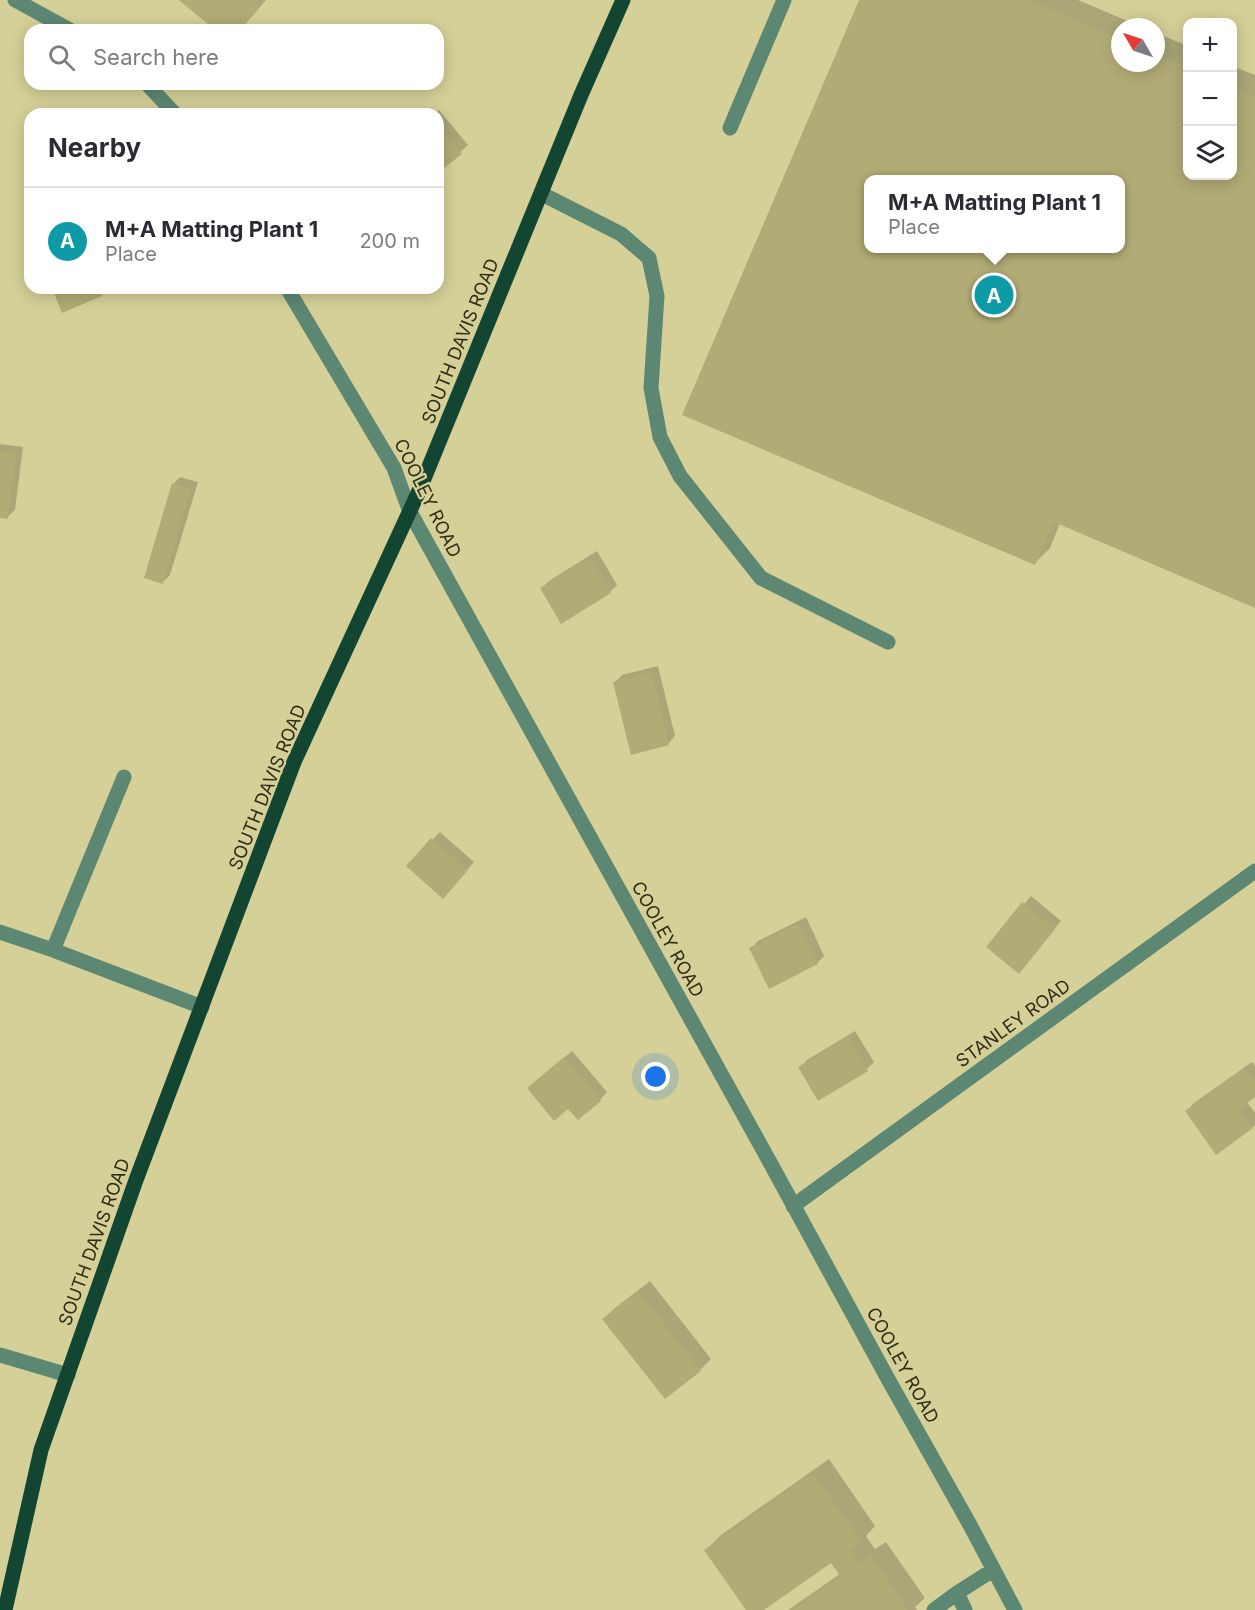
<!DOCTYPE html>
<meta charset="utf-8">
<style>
:root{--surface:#fff;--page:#f2f2f3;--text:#2b2b33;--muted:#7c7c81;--line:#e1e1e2;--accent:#d93025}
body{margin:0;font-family:Inter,sans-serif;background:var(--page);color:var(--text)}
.controls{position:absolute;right:18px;top:18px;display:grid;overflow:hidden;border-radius:12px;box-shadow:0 3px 15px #0003}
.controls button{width:54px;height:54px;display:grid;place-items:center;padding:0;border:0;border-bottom:2px solid var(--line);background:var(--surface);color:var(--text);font:30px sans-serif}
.compass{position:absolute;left:1111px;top:18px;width:54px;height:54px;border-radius:50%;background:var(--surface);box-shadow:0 3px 15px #0003;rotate:309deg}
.you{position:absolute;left:656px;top:1077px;width:21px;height:21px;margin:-15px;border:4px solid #fff;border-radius:50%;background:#1a73e8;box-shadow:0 0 0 9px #1a73e833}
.badge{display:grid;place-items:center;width:39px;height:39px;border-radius:50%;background:var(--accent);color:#fff;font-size:20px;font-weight:700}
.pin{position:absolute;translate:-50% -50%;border:3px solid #fff;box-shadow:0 2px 6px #0006}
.popup{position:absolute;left:864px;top:175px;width:261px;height:78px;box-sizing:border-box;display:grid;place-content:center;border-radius:12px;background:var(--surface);filter:drop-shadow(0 2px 4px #0005);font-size:20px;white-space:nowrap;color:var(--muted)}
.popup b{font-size:22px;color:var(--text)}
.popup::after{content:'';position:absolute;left:50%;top:100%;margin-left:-12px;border:12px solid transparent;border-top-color:var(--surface)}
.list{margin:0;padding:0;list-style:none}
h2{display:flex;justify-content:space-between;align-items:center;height:78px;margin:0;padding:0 24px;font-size:26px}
h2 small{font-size:20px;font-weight:400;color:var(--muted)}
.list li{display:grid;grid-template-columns:39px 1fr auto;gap:18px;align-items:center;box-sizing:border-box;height:108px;padding:0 24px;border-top:2px solid var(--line)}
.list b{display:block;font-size:22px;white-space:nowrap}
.list p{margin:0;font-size:20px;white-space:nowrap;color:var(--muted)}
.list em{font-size:20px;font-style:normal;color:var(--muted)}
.icon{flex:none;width:33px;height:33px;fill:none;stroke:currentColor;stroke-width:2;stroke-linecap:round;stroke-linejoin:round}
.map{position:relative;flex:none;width:1255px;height:1610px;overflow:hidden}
.search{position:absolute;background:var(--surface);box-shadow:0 3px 15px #0003;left:24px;top:24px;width:420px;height:66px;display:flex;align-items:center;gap:15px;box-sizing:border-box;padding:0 21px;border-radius:18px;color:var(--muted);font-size:22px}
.panel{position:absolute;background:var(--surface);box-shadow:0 3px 15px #0003;left:24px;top:108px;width:420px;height:186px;border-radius:18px}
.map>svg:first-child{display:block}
.shadow{fill:#0003;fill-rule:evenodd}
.building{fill:#b1ac75;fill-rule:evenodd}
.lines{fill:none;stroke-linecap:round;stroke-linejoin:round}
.minor{stroke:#5c8873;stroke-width:15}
.major{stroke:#124632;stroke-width:15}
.labels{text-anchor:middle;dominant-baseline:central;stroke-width:4.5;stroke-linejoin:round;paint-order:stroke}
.street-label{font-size:18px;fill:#2f2c16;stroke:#d5d097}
</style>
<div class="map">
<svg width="1255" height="1610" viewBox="0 0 1255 1610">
<rect width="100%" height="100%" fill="#d5d097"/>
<!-- shadow -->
<path class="shadow" d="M182,0H266L240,30H217Z
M861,0H1078L1142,27H1120V63H1156V33L1188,46V176H1232V66L1255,75V606L1060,523L1050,548L1035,563L684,414ZM868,180H1120V248H868Z
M439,110L468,145L438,172V114H434Z
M53,288H108L101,295Z
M0,444L23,447L15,510L7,517L0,516Z
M180,477L198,482L170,575L163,582L173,484Z
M597,551L617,585L610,592L542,588L549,581Z
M658,666L675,736L668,744L615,682L622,675Z
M440,832L474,862L450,890L408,866Z
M1031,896L1061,921L1026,964L988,947Z
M806,917L824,956L817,963L751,949L758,941Z
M855,1031L874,1062L867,1069L800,1068L807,1060Z
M572,1051L607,1092L600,1100L568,1107L536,1081Z
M1252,1062L1255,1066V1095L1246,1101L1255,1113V1125L1217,1153L1187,1111L1194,1103Z
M650,1281L711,1359L700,1370L604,1319L615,1308Z
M829,1459L875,1526L866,1536L875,1549L886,1542L925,1598L915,1607L917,1610H788L840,1574L831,1561L761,1610H747L706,1550L721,1535Z"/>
<!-- building -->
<path class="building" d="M179,0H252L260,7L240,30H215Z
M859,0H1028L1120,39V63H1156V54L1188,67V176H1232V87L1255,96V608L1054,522L1035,565L682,415ZM868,180H1120V248H868Z
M438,125L462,154L438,173Z
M52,288H99L102,296L62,313Z
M0,451L16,454L8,519L0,518Z
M172,483L191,489L163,584L144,578Z
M590,558L611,593L561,624L540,588Z
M651,672L669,745L631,755L613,682Z
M431,838L468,870L443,899L406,866Z
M1022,902L1055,929L1019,974L986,947Z
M798,924L818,964L769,989L749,948Z
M848,1037L868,1071L818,1101L798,1067Z
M564,1057L601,1101L578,1120L568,1109L554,1121L527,1088Z
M1244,1068L1255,1083V1097L1239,1109L1253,1128L1216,1155L1185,1111Z
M638,1291L701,1371L665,1399L602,1319Z
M813,1473L862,1542L851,1550L860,1563L871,1555L908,1610H792L840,1576L831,1563L764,1610H746L704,1550Z"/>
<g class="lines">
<!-- minor -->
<path class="minor" d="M15,0L70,30
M147,84L175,114
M730,128L784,0
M542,194L621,234L649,258L657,296L651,388L660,437L680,476L761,578L888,642
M287,288L394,468L410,512L772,1166L888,1379L970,1525L1015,1610
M0,932L53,950L202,1007
M53,950L124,777
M793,1206L1255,871
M0,1355L68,1375
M957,1593L965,1610
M934,1610L957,1593L993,1570"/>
<!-- major -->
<path class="major" d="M5,1610L41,1450L136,1180L294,762L419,491L581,95L623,0"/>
</g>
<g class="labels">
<!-- street labels -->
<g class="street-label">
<text transform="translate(460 341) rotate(-68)">SOUTH DAVIS ROAD</text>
<text transform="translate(428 498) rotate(64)">COOLEY ROAD</text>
<text transform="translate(267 787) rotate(-68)">SOUTH DAVIS ROAD</text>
<text transform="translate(668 939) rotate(61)">COOLEY ROAD</text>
<text transform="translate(1013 1023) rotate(-36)">STANLEY ROAD</text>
<text transform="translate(94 1242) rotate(-70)">SOUTH DAVIS ROAD</text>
<text transform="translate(903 1365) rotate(61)">COOLEY ROAD</text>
</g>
</g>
</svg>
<div class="controls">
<button>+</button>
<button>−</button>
<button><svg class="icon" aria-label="layers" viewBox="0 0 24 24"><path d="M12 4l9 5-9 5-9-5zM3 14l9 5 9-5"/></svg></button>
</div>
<svg class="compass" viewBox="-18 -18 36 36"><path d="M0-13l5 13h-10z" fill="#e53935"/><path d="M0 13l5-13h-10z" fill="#7c7c81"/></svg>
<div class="you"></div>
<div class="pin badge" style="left:994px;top:295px;background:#0f9aa8">A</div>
<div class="popup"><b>M+A Matting Plant 1</b>Place</div>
<div class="search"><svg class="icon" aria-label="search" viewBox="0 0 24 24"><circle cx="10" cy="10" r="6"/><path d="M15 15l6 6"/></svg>Search here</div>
<section class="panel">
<h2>Nearby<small></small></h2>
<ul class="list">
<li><span class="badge" style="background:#0f9aa8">A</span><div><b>M+A Matting Plant 1</b><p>Place</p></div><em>200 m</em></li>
</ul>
</section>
</div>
